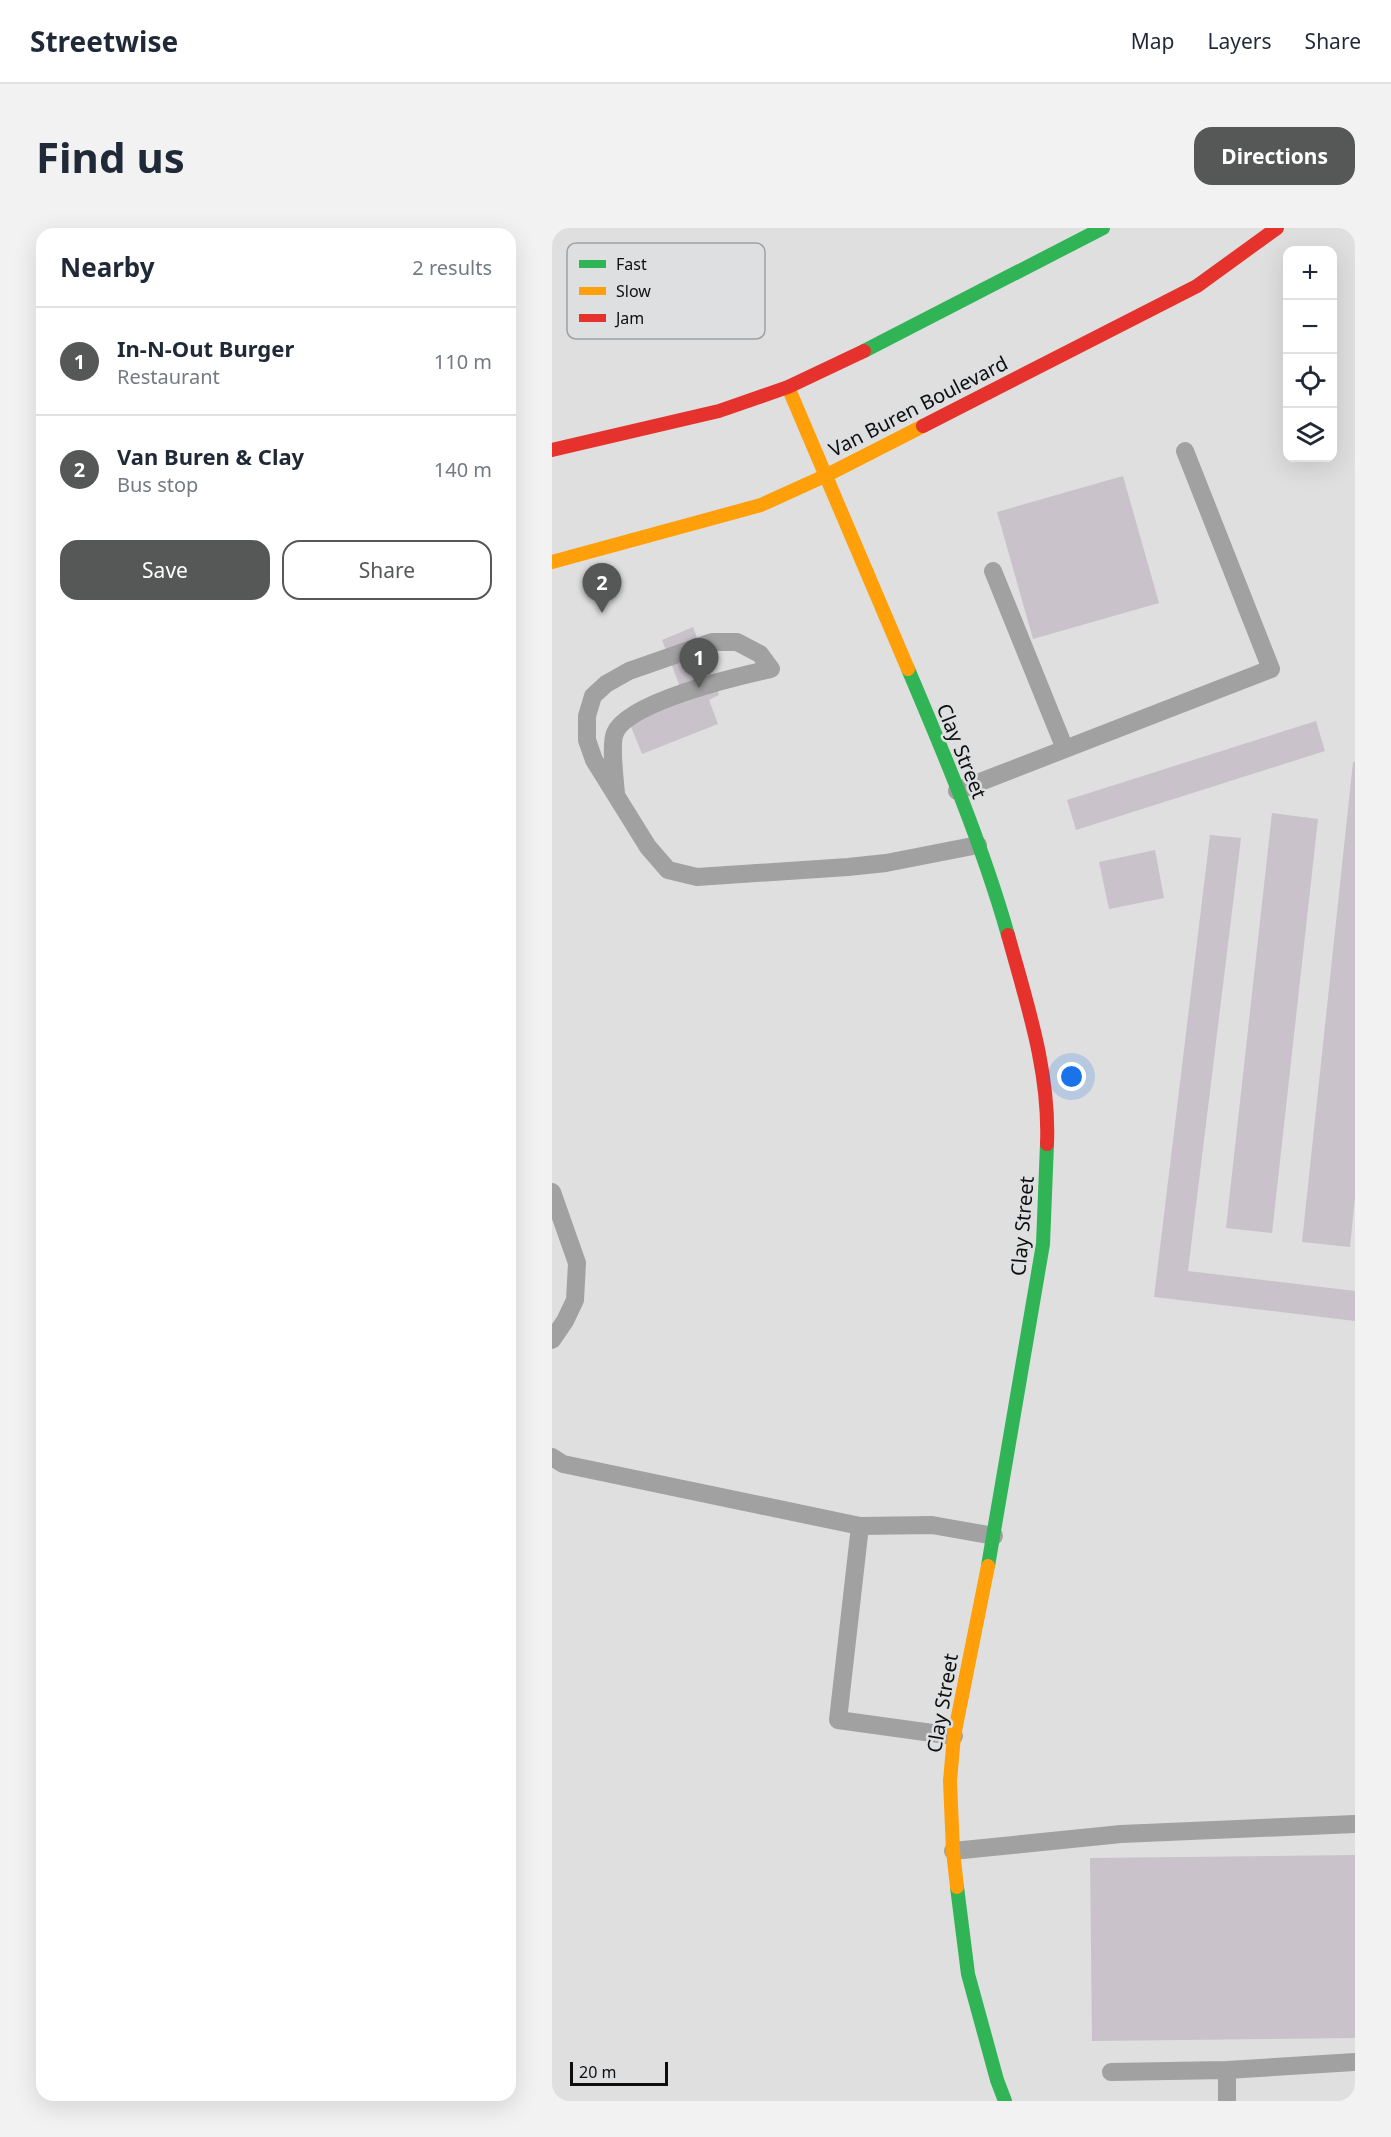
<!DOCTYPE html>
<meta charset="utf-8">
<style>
:root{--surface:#fff;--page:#f2f2f3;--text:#1f2937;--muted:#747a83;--line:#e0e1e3;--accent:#565757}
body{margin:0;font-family:"Noto Sans",sans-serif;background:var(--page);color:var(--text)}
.controls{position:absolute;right:18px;top:18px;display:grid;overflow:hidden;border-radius:12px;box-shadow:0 6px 24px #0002}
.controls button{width:54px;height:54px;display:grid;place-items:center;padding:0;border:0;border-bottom:2px solid var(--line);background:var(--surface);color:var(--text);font:30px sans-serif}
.scale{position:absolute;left:18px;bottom:15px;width:98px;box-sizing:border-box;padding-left:6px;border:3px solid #0d0e0e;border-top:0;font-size:16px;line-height:21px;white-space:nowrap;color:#0d0e0e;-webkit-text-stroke:4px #dedfe0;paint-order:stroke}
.you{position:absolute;left:520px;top:849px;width:21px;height:21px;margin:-15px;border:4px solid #fff;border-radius:50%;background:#1a73e8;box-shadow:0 0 0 9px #1a73e833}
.badge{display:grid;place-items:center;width:39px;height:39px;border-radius:50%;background:var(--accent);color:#fff;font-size:20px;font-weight:700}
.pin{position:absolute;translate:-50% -50px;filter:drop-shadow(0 2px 3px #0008)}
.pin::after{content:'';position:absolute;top:32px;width:21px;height:18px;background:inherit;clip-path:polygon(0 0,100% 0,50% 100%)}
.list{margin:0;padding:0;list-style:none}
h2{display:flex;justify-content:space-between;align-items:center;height:78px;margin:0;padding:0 24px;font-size:26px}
h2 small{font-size:20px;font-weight:400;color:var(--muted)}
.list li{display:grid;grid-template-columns:39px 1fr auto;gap:18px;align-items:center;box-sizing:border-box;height:108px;padding:0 24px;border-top:2px solid var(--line)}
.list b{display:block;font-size:22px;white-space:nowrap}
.list p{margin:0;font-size:20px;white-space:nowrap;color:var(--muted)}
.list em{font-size:20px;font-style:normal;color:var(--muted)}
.actions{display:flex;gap:12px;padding:18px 24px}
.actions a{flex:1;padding:14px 0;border:2px solid var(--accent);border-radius:18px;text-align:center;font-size:21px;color:var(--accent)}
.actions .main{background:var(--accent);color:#fff}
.icon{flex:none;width:33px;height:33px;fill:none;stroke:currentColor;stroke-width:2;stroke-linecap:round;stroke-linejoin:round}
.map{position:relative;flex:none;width:803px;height:1873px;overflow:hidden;border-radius:18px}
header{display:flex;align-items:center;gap:36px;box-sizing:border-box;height:84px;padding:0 30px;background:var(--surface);border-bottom:2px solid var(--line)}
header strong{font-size:28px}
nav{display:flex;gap:33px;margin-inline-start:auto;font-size:21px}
.intro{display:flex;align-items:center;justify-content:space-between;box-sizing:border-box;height:144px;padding:0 36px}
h1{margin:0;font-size:42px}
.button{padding:15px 27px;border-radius:18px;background:var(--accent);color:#fff;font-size:21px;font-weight:700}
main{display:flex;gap:36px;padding:0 36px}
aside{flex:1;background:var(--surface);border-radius:18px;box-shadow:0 6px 24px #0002}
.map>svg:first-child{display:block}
.building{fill:#c9c2ca}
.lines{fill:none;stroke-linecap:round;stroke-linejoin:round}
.lane{stroke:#a1a1a1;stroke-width:18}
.fast{stroke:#30b455;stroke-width:14}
.slow{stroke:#ff9f0a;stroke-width:14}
.jam{stroke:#e5322d;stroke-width:14}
.labels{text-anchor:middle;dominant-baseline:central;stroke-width:5;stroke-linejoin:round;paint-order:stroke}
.street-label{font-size:20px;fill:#0d0e0e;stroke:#dedfe0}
.key{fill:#dedfe0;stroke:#9fa0a1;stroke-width:1.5}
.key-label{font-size:16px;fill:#0d0e0e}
</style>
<header>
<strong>Streetwise</strong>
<nav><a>Map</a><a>Layers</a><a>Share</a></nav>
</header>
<div class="intro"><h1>Find us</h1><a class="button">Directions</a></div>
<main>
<aside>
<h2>Nearby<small>2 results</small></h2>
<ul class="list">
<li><span class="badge">1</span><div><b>In-N-Out Burger</b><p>Restaurant</p></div><em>110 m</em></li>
<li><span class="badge">2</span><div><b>Van Buren &amp; Clay</b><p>Bus stop</p></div><em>140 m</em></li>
</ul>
<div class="actions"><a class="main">Save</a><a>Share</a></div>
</aside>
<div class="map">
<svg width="803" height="1873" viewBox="0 0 803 1873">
<rect width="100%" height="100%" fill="#dfdfdf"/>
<!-- building -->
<path class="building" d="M571,248L607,375L481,411L445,284Z
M141,399L167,467L157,472L166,496L90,526L76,491L132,469L110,412Z
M764,493L773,523L524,602L515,572Z
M801,534H803V969L798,1019L750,1014Z
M720,585L766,591L720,1005L674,1000Z
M658,607L689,610L636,1043L803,1063V1093L602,1069Z
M603,622L612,670L557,681L547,634Z
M803,1627V1810L540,1813L538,1630Z"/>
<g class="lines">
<!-- lane -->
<path class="lane" d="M441,343L513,521
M405,563L719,441L633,223
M64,566C63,552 58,517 63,505C75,474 187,448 219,441L208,426L185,414H160L77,443L54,456L41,468L35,488V512L42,532L96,619L116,642L145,649L296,639L334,635L426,617
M0,964L25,1035L23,1072L13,1093L0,1112
M0,1229L11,1236L308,1298L380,1297L442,1308
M308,1298L286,1492L402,1508
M401,1623L569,1606L803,1596
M559,1844L675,1842
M675,1873V1842L803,1834"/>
<!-- fast -->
<path class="fast" d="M312,123L551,0
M356,441C393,528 430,616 456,707
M436,1338L491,1016L495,916
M405,1659L416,1746L445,1852L453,1873"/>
<!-- slow -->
<path class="slow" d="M236,159L356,441
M0,334L209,277L275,247L371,198
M405,1659L401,1623L398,1553L402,1508L436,1338"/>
<!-- jam -->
<path class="jam" d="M371,198L645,58L725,0
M0,222L167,183L236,159L312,123
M456,707C475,776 498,844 495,916"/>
</g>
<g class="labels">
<!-- street labels -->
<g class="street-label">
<text transform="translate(366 178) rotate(-27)">Van Buren Boulevard</text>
<text transform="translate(410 523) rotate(68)">Clay Street</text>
<text transform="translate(470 998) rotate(-85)">Clay Street</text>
<text transform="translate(390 1475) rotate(-80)">Clay Street</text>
</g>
</g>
<!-- legend -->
<rect x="15" y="15" width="198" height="96" rx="9" class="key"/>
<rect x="27" y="32" width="27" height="8" fill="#30b455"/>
<rect x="27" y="59" width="27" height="8" fill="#ff9f0a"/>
<rect x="27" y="86" width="27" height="8" fill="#e5322d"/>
<g class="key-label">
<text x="64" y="42">Fast</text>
<text x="64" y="69">Slow</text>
<text x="64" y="96">Jam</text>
</g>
</svg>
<div class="controls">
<button>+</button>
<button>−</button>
<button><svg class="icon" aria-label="locate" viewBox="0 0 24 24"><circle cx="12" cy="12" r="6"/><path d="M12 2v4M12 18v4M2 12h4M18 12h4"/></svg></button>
<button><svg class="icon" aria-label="layers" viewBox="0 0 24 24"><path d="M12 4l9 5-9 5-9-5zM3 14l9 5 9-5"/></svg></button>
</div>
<div class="scale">20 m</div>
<div class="you"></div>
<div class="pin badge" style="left:147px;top:460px">1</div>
<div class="pin badge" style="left:50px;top:385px">2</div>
</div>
</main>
